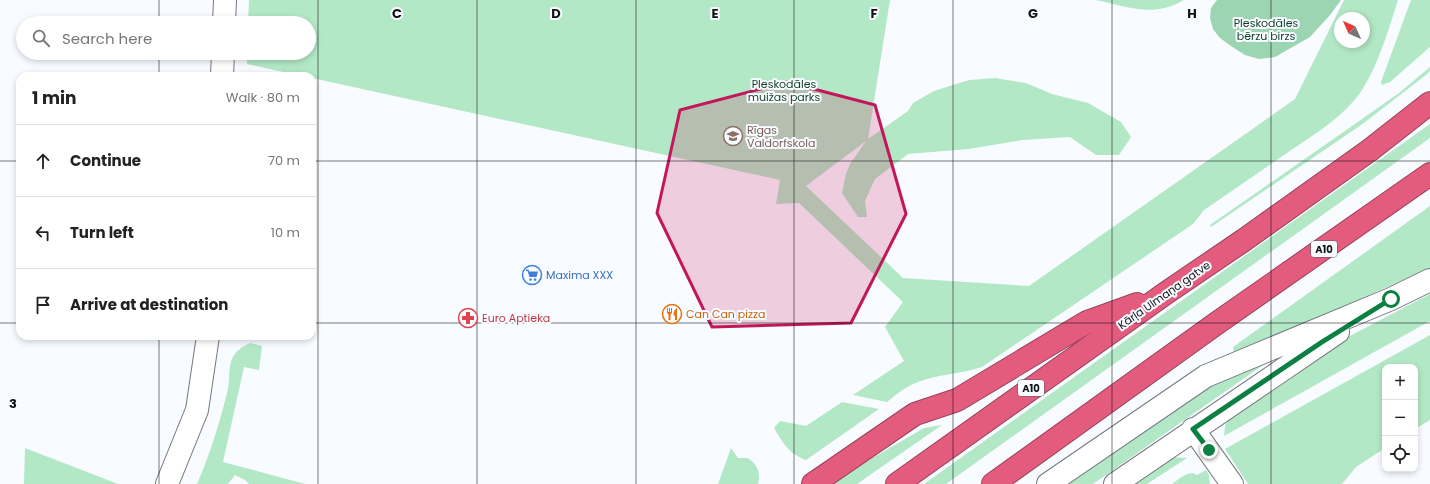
<!DOCTYPE html>
<meta charset="utf-8">
<style>
:root{--surface:#fff;--page:#f6f6f6;--text:#222;--muted:#767676;--line:#e0e0e0}
body{margin:0;font-family:Poppins,sans-serif;background:var(--page);color:var(--text)}
.controls{position:absolute;right:12px;bottom:12px;display:grid;overflow:hidden;border-radius:8px;box-shadow:0 2px 6px #0003}
.controls button{width:36px;height:36px;display:grid;place-items:center;padding:0;border:0;border-bottom:1px solid var(--line);background:var(--surface);color:var(--text);font:20px sans-serif}
.compass{position:absolute;left:1334px;top:12px;width:36px;height:36px;border-radius:50%;background:var(--surface);box-shadow:0 2px 6px #0003;rotate:315deg}
.stop{position:absolute;width:12px;height:12px;margin:-9px;border:3px solid #0b8043;border-radius:50%;background:#fff}
.stop.end{background:#0b8043;border-color:#fff;box-shadow:0 1px 4px #0008}
.list{margin:0;padding:0;list-style:none}
h2{display:flex;justify-content:space-between;align-items:center;height:52px;margin:0;padding:0 16px;font-size:17px}
h2 small{font-size:13px;font-weight:400;color:var(--muted)}
.list li{display:grid;grid-template-columns:26px 1fr auto;gap:12px;align-items:center;box-sizing:border-box;height:72px;padding:0 16px;border-top:1px solid var(--line)}
.list b{display:block;font-size:15px;white-space:nowrap}
.list em{font-size:13px;font-style:normal;color:var(--muted)}
.icon{flex:none;width:22px;height:22px;fill:none;stroke:currentColor;stroke-width:2;stroke-linecap:round;stroke-linejoin:round}
.map{position:relative;flex:none;width:1430px;height:484px;overflow:hidden}
.search{position:absolute;background:var(--surface);box-shadow:0 2px 6px #0003;left:16px;top:16px;width:300px;height:44px;display:flex;align-items:center;gap:10px;box-sizing:border-box;padding:0 14px;border-radius:22px;color:var(--muted);font-size:15px}
.panel{position:absolute;background:var(--surface);box-shadow:0 2px 6px #0003;left:16px;top:72px;width:300px;height:268px;border-radius:12px}
.map>svg:first-child{display:block}
.green{fill:#b3e8c6;fill-rule:evenodd}
.forest{fill:#9bd5b1}
.lines{fill:none;stroke-linecap:round;stroke-linejoin:round}
.minor-casing{stroke:#75797f;stroke-width:24}
.highway-casing{stroke:#994259;stroke-width:24}
.minor{stroke:#fff;stroke-width:22}
.highway{stroke:#e35c7e;stroke-width:22}
.route{stroke:#0b8043;stroke-width:5}
.marked{fill:#c2185b;fill-opacity:0.2;stroke:#c2185b;stroke-width:3;stroke-linejoin:round}
.grid{fill:none;stroke:#0f1113;stroke-width:1;stroke-opacity:0.55}
.labels{text-anchor:middle;dominant-baseline:central;stroke-width:4;stroke-linejoin:round;paint-order:stroke}
.shield{fill:#f8fbff;stroke:#55575a;stroke-width:1}
.shield-label{font-size:10px;font-weight:bold;fill:#0f1113}
.park-label{font-size:11px;fill:#103e26;stroke:#f8fbff}
.education-label{font-size:11px;fill:#785e54;stroke:#f8fbff;text-anchor:start}
.shop-label{font-size:11px;fill:#366cbe;stroke:#f8fbff;text-anchor:start}
.street-label{font-size:11px;fill:#0f1113;stroke:#f8fbff}
.food-label{font-size:11px;fill:#c56008;stroke:#f8fbff;text-anchor:start}
.health-label{font-size:11px;fill:#be3a42;stroke:#f8fbff;text-anchor:start}
.grid-label{font-size:13px;text-anchor:middle;font-weight:bold;fill:#0f1113;stroke:#f8fbff;stroke-width:4;stroke-linejoin:round;paint-order:stroke}
</style>
<div class="map">
<svg width="1430" height="484" viewBox="0 0 1430 484">
<rect width="100%" height="100%" fill="#f8fbff"/>
<!-- green -->
<path class="green" d="M249,0H890L868,139L908,111L913,103L934,91L969,80L995,78L1026,83L1052,94L1088,103L1121,122L1131,137L1119,155H1096L1070,137L1023,140L969,149L908,154L875,179L865,201L867,217H858L842,193L846,174L850,164L866,141L806,186L903,278L1029,286L1295,99L1344,0H1398C1388,31 1379,63 1362,90C1345,116 1312,136 1287,153C1259,172 1232,191 1204,210L1193,224L982,367C961,374 939,374 918,382C906,386 897,394 887,402L853,395L904,361L885,327L903,302L799,203L776,204L780,180L312,78V76H301L247,64V53H309V23H248ZM1340,18H1364V42H1340Z
M1096,0H1184C1154,18 1128,7 1096,0Z
M1411,0H1430V47L1390,82L1382,85L1381,82Z
M1430,67V71L1427,74L1364,123L1211,227L1210,225L1362,119L1399,93Z
M1430,124V138L946,484H924Z
M1430,206V268L1234,355L1233,347Z
M1430,294V321L1224,436L1225,426L1234,409L1346,338Z
M1430,335V420L1415,429V367H1385V448L1356,467L1342,484H1248L1225,449Z
M250,343L262,346L259,370L244,367L223,462L305,484H249L245,480L235,475L228,484H197C210,454 220,422 228,389C230,380 228,368 232,359C236,350 242,347 250,343Z
M1261,362L1263,365L1093,484H1061L1208,384Z
M842,402L879,409L806,460C789,454 783,443 774,428L780,421L806,426Z
M942,425L857,484H831L845,474L924,428Z
M25,448L118,484H24Z
M731,448L738,458H747C757,463 761,473 758,484H718Z
M1169,457L1187,458L1147,484H1125Z
M1206,470L1209,475L1210,484H1172C1179,479 1189,469 1197,475Z"/>
<!-- forest -->
<path class="forest" d="M1217,0H1341L1330,15L1310,37L1275,57L1259,59L1245,55L1231,46L1220,38L1213,29L1210,18L1211,8Z"/>
<g class="lines">
<!-- minor casing -->
<g class="minor-casing">
<path id="minor" d="M224,23L225,0
M222,76L223,53
M1193,429L1232,484
M167,484L197,410L208,336
M1048,484L1206,376L1391,299L1430,280
M1115,484L1338,332"/>
</g>
<!-- highway casing -->
<g class="highway-casing">
<path id="highway" d="M813,484L915,414L957,400L1087,322L1137,304
M897,484L1166,293L1244,240L1370,150L1430,103
M993,484L1217,323L1430,174"/>
</g>
<!-- minor -->
<use href="#minor" class="minor"/>
<!-- highway -->
<use href="#highway" class="highway"/>
</g>
<g class="lines">
<!-- route -->
<path class="route" d="M1209,450L1193,429L1322,342L1391,299"/>
</g>
<!-- marked area -->
<path class="marked" d="M787,82L875,105L906,214L851,323L712,327L657,213L680,110Z"/>
<!-- grid -->
<path class="grid" d="M159,0V23M318,0V484M477,0V484M636,0V484M794,0V484M953,0V484M1112,0V484M1271,0V484M159,53V76M0,161H20M312,161H1430M0,323H20M312,323H1430M159,336V484"/>
<!-- icons -->
<defs>
<g id="school-ring" transform="scale(1)"><circle r="9.5" fill="#f8fbff" stroke="#8d6e63" stroke-width="1.5"/><path d="M0-5L7-2L0 1L-7-2ZM-4 1L0 2.5L4 1V4Q0 6-4 4Z" fill="#8d6e63"/></g>
<g id="supermarket-ring" transform="scale(1)"><circle r="9.5" fill="#f8fbff" stroke="#3f7fe0" stroke-width="1.5"/><path d="M-6-5.5h2.5l.6 2H6L4.5 2H-2.5L-4.4-4H-6ZM-1.5 3.2a1.3 1.3 0 1 0 .1 0ZM3 3.2a1.3 1.3 0 1 0 .1 0Z" fill="#3f7fe0"/></g>
<g id="restaurant-ring" transform="scale(1)"><circle r="9.5" fill="#f8fbff" stroke="#e8710a" stroke-width="1.5"/><path d="M-5-6h1v4h1v-4h1v4h1v-4h1v5L-1.5 .5V6h-2V.5L-5-1ZM5-6V6H3V1.5H1.5Q1.5-4 5-6Z" fill="#e8710a"/></g>
<g id="pharmacy-ring" transform="scale(1)"><circle r="9.5" fill="#f8fbff" stroke="#e0444e" stroke-width="1.5"/><path d="M-2-6h4v4h4v4h-4v4h-4v-4h-4v-4h4Z" fill="#e0444e"/></g>
</defs>
<g fill-rule="evenodd">
<use href="#school-ring" x="733" y="136"/>
<use href="#supermarket-ring" x="532" y="275"/>
<use href="#restaurant-ring" x="672" y="314"/>
<use href="#pharmacy-ring" x="468" y="318"/>
</g>
<g class="labels">
<!-- shield labels -->
<g class="shield">
<rect x="1311" y="241" width="26" height="16" rx="3"/>
<rect x="1018" y="380" width="26" height="16" rx="3"/>
</g>
<g class="shield-label">
<text x="1324" y="249">A10</text>
<text x="1031" y="388">A10</text>
</g>
<!-- park labels -->
<g class="park-label">
<text x="1266" y="23">Pleskodāles<tspan x="1266" dy="13">bērzu birzs</tspan></text>
<text x="784" y="84">Pleskodāles<tspan x="784" dy="13">muižas parks</tspan></text>
</g>
<!-- education labels -->
<g class="education-label">
<text x="747" y="130">Rīgas<tspan x="747" dy="13">Valdorfskola</tspan></text>
</g>
<!-- shop labels -->
<g class="shop-label">
<text x="546" y="275">Maxima XXX</text>
</g>
<!-- street labels -->
<g class="street-label">
<text transform="translate(1164 295) rotate(-35)">Kārļa Ulmaņa gatve</text>
</g>
<!-- food labels -->
<g class="food-label">
<text x="686" y="314">Can Can pizza</text>
</g>
<!-- health labels -->
<g class="health-label">
<text x="482" y="318">Euro Aptieka</text>
</g>
</g>
<g class="grid-label">
<text x="397" y="18">C</text>
<text x="556" y="18">D</text>
<text x="715" y="18">E</text>
<text x="874" y="18">F</text>
<text x="1033" y="18">G</text>
<text x="1192" y="18">H</text>
<text x="13" y="408">3</text>
</g>
</svg>
<div class="controls">
<button>+</button>
<button>−</button>
<button><svg class="icon" aria-label="locate" viewBox="0 0 24 24"><circle cx="12" cy="12" r="6"/><path d="M12 2v4M12 18v4M2 12h4M18 12h4"/></svg></button>
</div>
<svg class="compass" viewBox="-18 -18 36 36"><path d="M0-13l5 13h-10z" fill="#e53935"/><path d="M0 13l5-13h-10z" fill="#767676"/></svg>
<div class="stop" style="left:1391px;top:299px"></div>
<div class="stop end" style="left:1209px;top:450px"></div>
<div class="search"><svg class="icon" aria-label="search" viewBox="0 0 24 24"><circle cx="10" cy="10" r="6"/><path d="M15 15l6 6"/></svg>Search here</div>
<section class="panel">
<h2>1 min<small>Walk · 80 m</small></h2>
<ul class="list">
<li><svg class="icon" aria-label="ahead" viewBox="0 0 24 24"><path d="M12 20V5M6 11l6-6 6 6"/></svg><div><b>Continue</b></div><em>70 m</em></li>
<li><svg class="icon" aria-label="left" viewBox="0 0 24 24"><path d="M17 20v-9H6M10 6l-5 5 5 5"/></svg><div><b>Turn left</b></div><em>10 m</em></li>
<li><svg class="icon" aria-label="arrive" viewBox="0 0 24 24"><path d="M6 21V4h12l-3 4 3 4H6"/></svg><div><b>Arrive at destination</b></div></li>
</ul>
</section>
</div>
